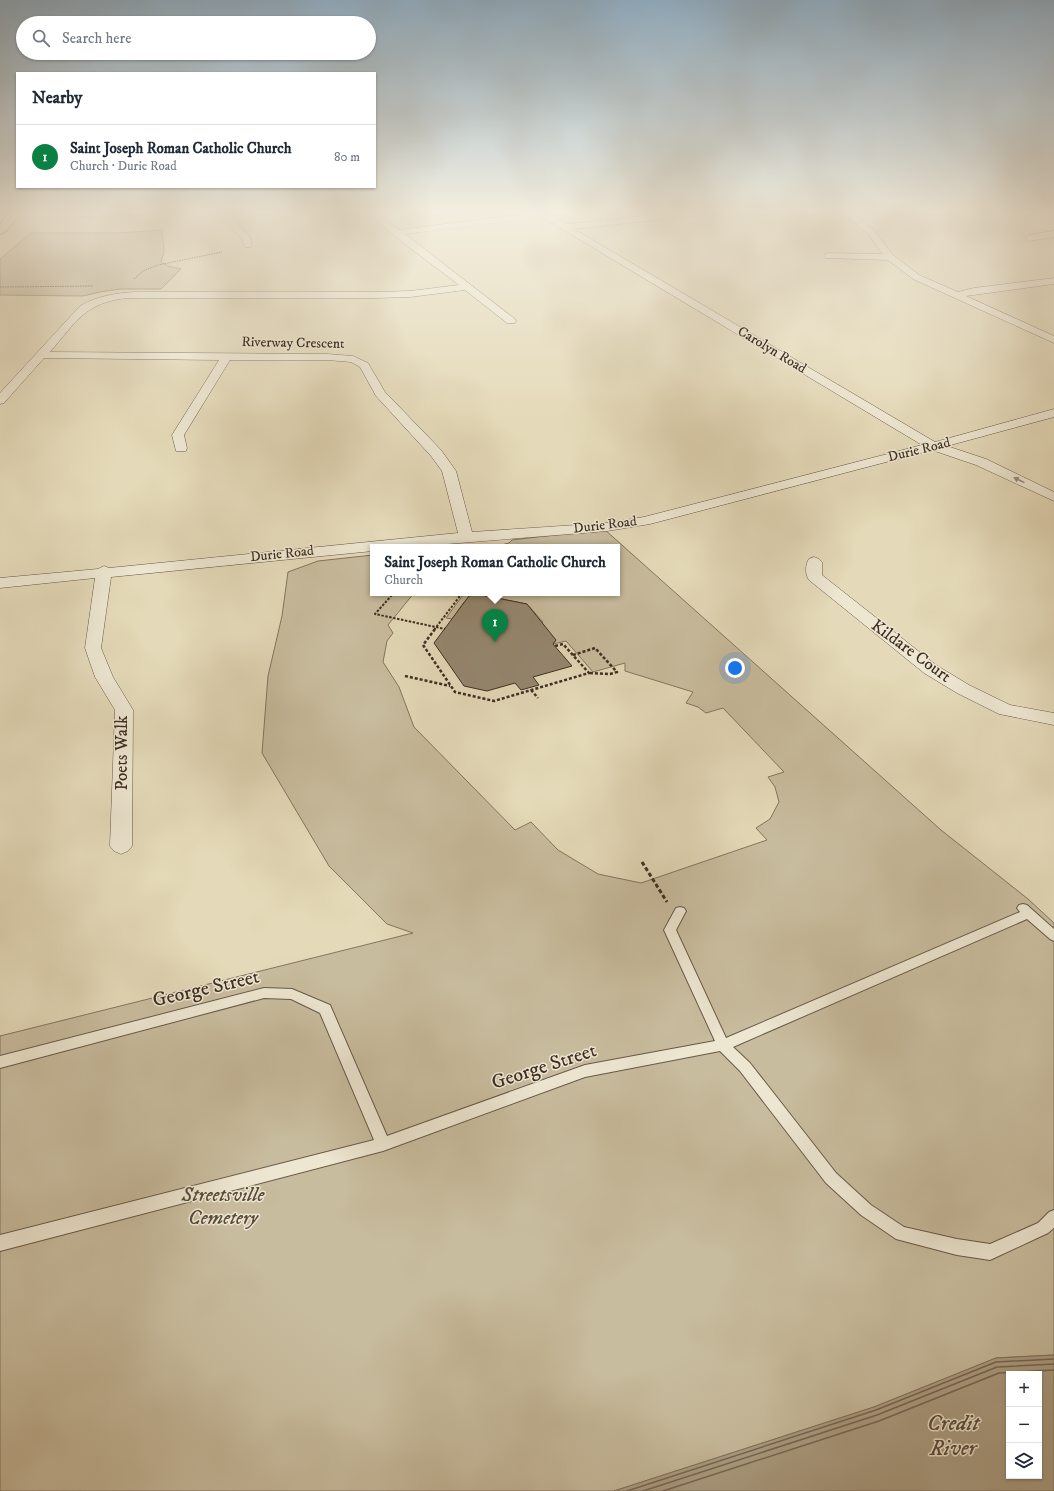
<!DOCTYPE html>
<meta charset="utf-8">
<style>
:root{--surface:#fff;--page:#f6f6f7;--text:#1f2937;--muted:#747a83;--line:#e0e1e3;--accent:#0b8043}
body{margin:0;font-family:"IM FELL DW Pica",serif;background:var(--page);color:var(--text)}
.controls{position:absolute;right:12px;bottom:12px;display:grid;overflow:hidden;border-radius:0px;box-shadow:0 1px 3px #0004}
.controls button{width:36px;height:36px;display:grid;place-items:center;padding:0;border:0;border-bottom:1px solid var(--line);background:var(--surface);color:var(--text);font:20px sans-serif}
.you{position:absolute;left:735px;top:668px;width:14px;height:14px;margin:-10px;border:3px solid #fff;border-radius:50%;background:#1a73e8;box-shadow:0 0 0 6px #1a73e833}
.badge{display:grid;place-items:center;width:26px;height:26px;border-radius:50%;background:var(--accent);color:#fff;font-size:13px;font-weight:700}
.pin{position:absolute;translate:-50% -33px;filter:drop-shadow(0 1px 2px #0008)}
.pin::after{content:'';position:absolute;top:21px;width:14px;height:12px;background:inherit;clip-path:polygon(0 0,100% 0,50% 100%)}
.popup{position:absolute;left:370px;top:544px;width:250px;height:52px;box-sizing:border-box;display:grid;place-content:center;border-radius:0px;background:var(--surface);filter:drop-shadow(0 1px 3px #0005);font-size:13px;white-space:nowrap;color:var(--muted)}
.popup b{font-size:15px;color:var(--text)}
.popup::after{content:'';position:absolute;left:50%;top:100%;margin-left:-8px;border:8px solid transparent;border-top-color:var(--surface)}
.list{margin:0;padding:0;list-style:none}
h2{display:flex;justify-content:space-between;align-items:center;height:52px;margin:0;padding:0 16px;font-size:17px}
h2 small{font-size:13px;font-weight:400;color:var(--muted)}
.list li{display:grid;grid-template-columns:26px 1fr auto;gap:12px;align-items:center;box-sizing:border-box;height:64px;padding:0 16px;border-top:1px solid var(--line)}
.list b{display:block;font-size:15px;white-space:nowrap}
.list p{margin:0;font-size:13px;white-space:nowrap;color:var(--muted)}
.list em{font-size:13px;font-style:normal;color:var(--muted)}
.icon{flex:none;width:22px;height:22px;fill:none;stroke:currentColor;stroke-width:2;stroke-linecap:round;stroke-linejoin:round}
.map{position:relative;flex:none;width:1054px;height:1491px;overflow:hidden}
.search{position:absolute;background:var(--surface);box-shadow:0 1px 3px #0004;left:16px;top:16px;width:360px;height:44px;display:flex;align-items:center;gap:10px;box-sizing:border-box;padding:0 14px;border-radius:22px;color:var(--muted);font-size:15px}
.panel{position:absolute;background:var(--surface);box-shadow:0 1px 3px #0004;left:16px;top:72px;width:360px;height:116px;border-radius:0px}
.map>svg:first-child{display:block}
.green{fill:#c8bc9e;stroke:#847560}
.water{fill:#ac9f85;stroke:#80725d;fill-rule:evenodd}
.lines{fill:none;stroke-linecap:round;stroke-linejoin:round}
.shore{stroke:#766654;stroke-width:1.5}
.building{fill:#958770;stroke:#3f2e22}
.service-casing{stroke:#685948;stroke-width:2}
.minor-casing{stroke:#685948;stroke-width:1}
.tertiary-casing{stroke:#685948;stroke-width:2}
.path-far3{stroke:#3f2e22;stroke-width:1;stroke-dasharray:1.5 1;stroke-linecap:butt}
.path-far2{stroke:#3f2e22;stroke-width:2;stroke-dasharray:2.5 1.5;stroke-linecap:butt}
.path-far1{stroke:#3f2e22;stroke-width:2.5;stroke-dasharray:3 2;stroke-linecap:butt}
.path{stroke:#3f2e22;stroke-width:3;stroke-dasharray:4 2.5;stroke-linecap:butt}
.service{fill:#ede6d1;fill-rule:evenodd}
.minor{fill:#ede6d1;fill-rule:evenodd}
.tertiary{fill:#ede6d1;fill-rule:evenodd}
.oneway{fill:#968a7a}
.labels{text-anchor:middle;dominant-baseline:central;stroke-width:3;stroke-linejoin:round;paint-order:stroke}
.far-street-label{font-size:14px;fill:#3f2e22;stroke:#ede6d1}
.street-label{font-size:17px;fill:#3f2e22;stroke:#ede6d1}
.near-street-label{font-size:20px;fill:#3f2e22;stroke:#ede6d1}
.near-park-label{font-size:20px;font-style:italic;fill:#5a4a3b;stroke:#ede6d1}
.near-water-label{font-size:22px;font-style:italic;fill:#5a4a3b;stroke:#ede6d1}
</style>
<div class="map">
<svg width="1054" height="1491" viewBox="0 0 1054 1491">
<rect width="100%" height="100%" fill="#e4d9b8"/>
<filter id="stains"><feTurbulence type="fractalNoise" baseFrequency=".005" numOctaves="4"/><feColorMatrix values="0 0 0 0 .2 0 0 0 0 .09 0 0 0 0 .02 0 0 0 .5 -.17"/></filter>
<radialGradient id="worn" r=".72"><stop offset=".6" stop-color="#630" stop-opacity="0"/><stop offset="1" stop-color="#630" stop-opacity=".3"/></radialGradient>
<!-- green -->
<path class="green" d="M162,230L164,252L161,262L168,266L181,269L161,289H120L100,292L83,296L0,295V259L31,233H119Z
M604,529L941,830L1028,899L1054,923V1355L996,1358L874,1407L614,1491H0V1036L413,933L387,924L329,866L262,753L268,676L282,616L288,572L318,561L373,555V593H414L388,625L393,633L387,641L383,662L399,687L414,727L515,830L531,822L558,850L598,874L641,883L767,840L756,828L770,819L779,802L775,787L768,777L784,772L723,708L706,713L698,707L686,703L693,692L625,671V663L593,672L566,641L553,644L556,640L534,635L543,622L527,604L492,597L486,599L484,595C466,592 462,606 452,619L446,618L463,595L457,593H617V547H494L509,543L512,540Z"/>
<!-- water -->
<path class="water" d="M1054,1355V1491H614L874,1407L996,1358ZM1009,1374H1039V1476H1009Z"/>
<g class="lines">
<!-- shore -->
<path class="shore" d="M627,1491L876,1410L996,1362L1054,1359
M643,1491L877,1415L997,1367L1054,1364
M663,1491L879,1421L999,1373L1054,1370"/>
</g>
<!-- building -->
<path class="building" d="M476,594L527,604L556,640L553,644L572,666L533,677L539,685L521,690L515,683L487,691L464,686L434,643L469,596Z"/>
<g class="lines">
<!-- service casing -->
<g class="service-casing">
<path id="service" d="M1023,904L1027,905L1054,929V941L1050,939L1027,919L733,1047L750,1063L836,1173L871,1205L904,1227L957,1239L990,1244L1038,1223L1049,1212L1054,1210V1228L1048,1233L990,1260L957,1255L896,1239L861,1215L826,1183L740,1071L720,1051L585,1077L383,1151L0,1251V1235L374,1140L320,1013L291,999L264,998L0,1068V1056L264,988L292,989L330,1005L387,1136L585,1065L715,1041L664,930L676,908L680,907L684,908L686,911L676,930L726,1038L1020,912L1017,908L1019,905Z"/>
</g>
<!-- minor casing -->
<g class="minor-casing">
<path id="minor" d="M28,213H147L143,215L12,218L8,216L12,214Z
M219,213H228L249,236L252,245L251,247H245L242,239Z
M368,213H377L399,230L531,213H548L567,224L674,213H703L699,215L574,229L935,442L1054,409V417L947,446L986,459L1054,492V501L976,465L932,450L650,524L607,531L410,547H373V551L111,577L101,648L113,677L133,710L132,846L128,851L121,854L114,851L110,846L115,710L95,677L85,648L95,578L0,588V578L98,569L104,566L109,568L458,533L442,471L431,456L376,396L360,367L351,362L327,360H230L184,435L187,448L186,451H176L172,435L219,360L44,358L4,403L0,404V393L80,306C97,296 116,293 135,292H376L410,291L459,285L393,235ZM542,217L922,445L644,517L607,523L472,532L456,471L441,450L385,392L368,363L353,356L327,354L50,352C76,322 85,302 128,298H376L410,297L465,290L507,323H515L516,321L515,319L405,234Z
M843,213H852L873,229L893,255L919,275L958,292L974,288L1054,278V284L966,296L1054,336V343L913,279L888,260L825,258L824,256L825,254L828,253L883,254L867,233Z
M1054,231V237L1029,241L1025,238L1029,235Z
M814,557L819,559L822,562V575L936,665L969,685L1010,705L1054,713V725L999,714L957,693L924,673L809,580C805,575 805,564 809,559Z"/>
</g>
<!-- tertiary casing -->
<g class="tertiary-casing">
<path id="tertiary" d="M8,213H18C14,221 8,232 0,234V225Z"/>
</g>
<!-- path-far3 -->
<path class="path-far3" d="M134,279L143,271L158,265L222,252
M0,287L93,286"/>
<!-- path-far2 -->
<path class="path-far2" d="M392,595L375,614L445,629
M434,630L460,596L453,593"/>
<!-- path-far1 -->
<path class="path-far1" d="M435,629L423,645L455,692L494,701L589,673L563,644L555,646
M573,655L595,648L617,672L610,674L589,673
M405,676L450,686
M531,690L538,698"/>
<!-- path -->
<path class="path" d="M642,862L667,902"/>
<!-- service -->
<use href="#service" class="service"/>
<!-- minor -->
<use href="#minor" class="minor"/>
<!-- tertiary -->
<use href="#tertiary" class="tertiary"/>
</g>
<!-- one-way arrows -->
<defs><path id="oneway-solid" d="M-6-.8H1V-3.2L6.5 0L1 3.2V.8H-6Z"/></defs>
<use class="oneway" href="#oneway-solid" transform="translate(1019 480) rotate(-154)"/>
<!-- sky -->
<linearGradient id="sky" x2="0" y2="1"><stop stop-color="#90acc0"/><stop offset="0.5" stop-color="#f3eedf"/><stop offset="1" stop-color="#f3eedf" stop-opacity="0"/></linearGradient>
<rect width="1054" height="422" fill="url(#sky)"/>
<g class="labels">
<!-- far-street labels -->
<g class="far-street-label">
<text transform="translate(293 343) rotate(1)">Riverway Crescent</text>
<text transform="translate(772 350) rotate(31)">Carolyn Road</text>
<text transform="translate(919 450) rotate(-14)">Durie Road</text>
<text transform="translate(605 525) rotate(-7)">Durie Road</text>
<text transform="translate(282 554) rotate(-6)">Durie Road</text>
</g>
<!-- street labels -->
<g class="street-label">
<text transform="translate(911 651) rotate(36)">Kildare Court</text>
<text transform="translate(122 753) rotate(-90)">Poets Walk</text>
</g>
<!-- near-street labels -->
<g class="near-street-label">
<text transform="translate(206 989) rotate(-13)">George Street</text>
<text transform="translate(544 1067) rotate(-18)">George Street</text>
</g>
<!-- near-park labels -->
<g class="near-park-label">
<text x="223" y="1195">Streetsville<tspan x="223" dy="23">Cemetery</tspan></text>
</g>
<!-- near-water labels -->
<g class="near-water-label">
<text x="953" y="1423">Credit<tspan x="953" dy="25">River</tspan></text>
</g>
</g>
<rect width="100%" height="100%" filter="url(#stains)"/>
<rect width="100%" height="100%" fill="url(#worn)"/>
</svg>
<div class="controls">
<button>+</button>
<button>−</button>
<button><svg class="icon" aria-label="layers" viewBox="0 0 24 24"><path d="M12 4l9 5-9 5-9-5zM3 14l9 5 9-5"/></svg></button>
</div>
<div class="you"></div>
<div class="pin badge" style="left:495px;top:642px">1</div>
<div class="popup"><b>Saint Joseph Roman Catholic Church</b>Church</div>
<div class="search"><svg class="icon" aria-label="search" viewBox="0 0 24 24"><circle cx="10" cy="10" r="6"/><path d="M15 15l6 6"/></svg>Search here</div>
<section class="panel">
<h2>Nearby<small></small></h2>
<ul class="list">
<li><span class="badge">1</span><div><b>Saint Joseph Roman Catholic Church</b><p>Church · Durie Road</p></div><em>80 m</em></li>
</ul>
</section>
</div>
